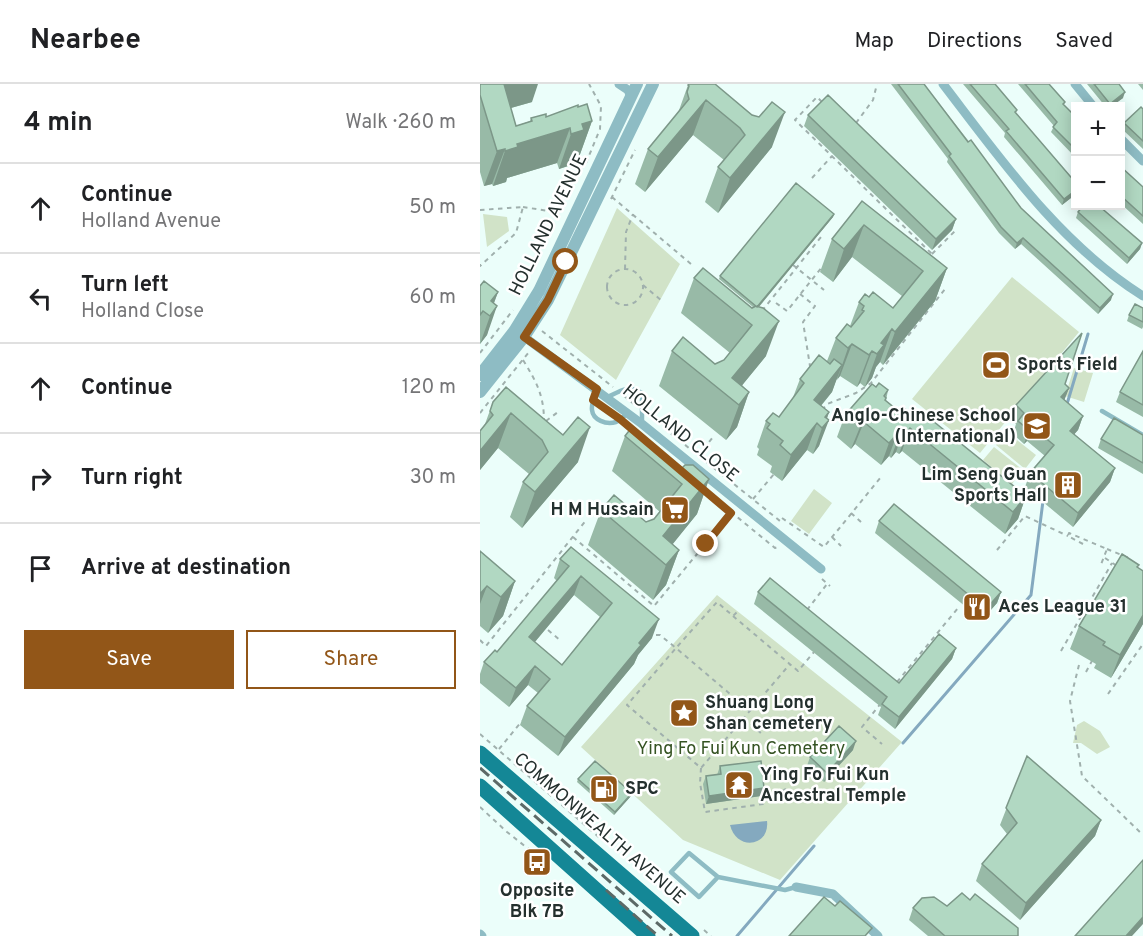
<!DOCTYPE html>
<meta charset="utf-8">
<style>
:root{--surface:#fff;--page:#f6f6f6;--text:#202124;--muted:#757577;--line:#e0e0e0;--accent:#925618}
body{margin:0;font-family:Overpass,sans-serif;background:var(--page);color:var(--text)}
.controls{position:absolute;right:18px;top:18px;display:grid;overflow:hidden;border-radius:0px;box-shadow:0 3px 15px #0003}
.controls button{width:54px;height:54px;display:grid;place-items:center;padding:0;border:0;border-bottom:2px solid var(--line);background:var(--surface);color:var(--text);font:30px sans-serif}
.stop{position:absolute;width:18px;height:18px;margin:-14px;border:4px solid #925618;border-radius:50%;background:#fff}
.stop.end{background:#925618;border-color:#fff;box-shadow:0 2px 6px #0008}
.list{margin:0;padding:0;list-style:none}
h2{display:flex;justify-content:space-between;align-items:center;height:78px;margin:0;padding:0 24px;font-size:26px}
h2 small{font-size:20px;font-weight:400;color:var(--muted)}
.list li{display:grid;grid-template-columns:39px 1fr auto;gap:18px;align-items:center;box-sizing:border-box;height:90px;padding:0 24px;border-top:2px solid var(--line)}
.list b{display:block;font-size:22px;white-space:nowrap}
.list p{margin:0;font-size:20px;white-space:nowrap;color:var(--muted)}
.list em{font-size:20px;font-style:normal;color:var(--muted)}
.actions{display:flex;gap:12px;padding:18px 24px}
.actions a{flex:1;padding:14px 0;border:2px solid var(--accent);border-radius:0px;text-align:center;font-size:21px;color:var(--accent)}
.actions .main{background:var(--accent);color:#fff}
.icon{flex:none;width:33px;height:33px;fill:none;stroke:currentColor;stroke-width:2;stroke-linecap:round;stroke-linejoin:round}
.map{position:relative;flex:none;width:663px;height:852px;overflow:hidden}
header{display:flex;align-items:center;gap:36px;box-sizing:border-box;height:84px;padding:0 30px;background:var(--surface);border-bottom:2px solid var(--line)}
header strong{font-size:28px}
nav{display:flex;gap:33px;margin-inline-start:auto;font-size:21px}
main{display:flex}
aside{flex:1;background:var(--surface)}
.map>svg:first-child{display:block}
.green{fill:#d1e3c8}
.water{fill:#84a9bf}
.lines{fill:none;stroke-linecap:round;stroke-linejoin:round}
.stream{stroke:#84a9bf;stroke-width:3}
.path{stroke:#a0b0ad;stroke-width:2;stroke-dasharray:4.5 4.5;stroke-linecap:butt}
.service{stroke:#8ebcc4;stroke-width:4.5}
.minor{stroke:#8ebcc4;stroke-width:9}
.tertiary{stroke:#8ebcc4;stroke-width:12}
.primary{stroke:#148796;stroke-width:15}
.rail{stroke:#5c6a67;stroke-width:3;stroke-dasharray:12 6;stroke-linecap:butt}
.wall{fill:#98baa7;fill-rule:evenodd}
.shaded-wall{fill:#7c9788}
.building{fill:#b1d8c2;stroke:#7c9788;stroke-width:1.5;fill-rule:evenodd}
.route{stroke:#925618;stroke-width:8}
.labels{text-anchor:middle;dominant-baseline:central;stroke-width:5;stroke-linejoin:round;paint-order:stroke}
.street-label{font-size:18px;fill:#24302e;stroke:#fff}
.poi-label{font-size:18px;font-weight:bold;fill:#24302e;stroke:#fff;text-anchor:start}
.park-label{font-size:18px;fill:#355323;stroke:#fff}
</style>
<header>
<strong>Nearbee</strong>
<nav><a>Map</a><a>Directions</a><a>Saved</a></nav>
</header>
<main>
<aside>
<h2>4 min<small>Walk · 260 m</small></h2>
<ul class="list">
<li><svg class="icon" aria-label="ahead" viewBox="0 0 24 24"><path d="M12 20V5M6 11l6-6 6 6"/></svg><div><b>Continue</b><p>Holland Avenue</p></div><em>50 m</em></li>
<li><svg class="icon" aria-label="left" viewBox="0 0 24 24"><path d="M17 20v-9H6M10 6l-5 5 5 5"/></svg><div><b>Turn left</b><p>Holland Close</p></div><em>60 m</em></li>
<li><svg class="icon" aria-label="ahead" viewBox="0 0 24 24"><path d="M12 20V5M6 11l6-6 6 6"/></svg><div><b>Continue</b></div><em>120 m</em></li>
<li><svg class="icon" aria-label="right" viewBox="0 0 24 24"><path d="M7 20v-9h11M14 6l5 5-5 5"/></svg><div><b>Turn right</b></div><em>30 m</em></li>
<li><svg class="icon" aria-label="arrive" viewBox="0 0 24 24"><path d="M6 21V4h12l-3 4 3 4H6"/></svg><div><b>Arrive at destination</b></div></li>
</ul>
<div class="actions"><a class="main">Save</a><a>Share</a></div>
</aside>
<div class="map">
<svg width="663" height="852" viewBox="0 0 663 852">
<rect width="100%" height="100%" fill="#ebfefa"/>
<!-- green -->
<path class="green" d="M137,124L200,180L136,296L80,251Z
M3,130L27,133L29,147L7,163Z
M532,193L599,248L500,369L432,315Z
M594,284L613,289L604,318L585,312Z
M527,348L556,371L545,385L516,361Z
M514,363L543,386L532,400L503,376Z
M334,405L352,419L329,450L311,437Z
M237,511L422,658L300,796L203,756L101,663Z
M604,637L620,647L630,663L617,670L601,659H593L597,641Z"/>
<!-- water -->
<path class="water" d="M287,737C290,762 257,768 250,741Z"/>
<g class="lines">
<!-- stream -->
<path class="stream" d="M587,320L608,250
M423,659L551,511L563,417
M257,852L334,762"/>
<!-- path -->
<path class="path" d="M342,18L337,13L315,36L452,170
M376,39L393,16L397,0
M106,79L120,45L121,22L109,0
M332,94L352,72
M132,113L211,180
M131,115L155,66
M43,123L69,127
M0,126L43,123L36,149L0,182V180
M452,170L475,147L473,144
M313,181L344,206
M145,185L146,148L153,130
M127 203a18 18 0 1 1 36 0a18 18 0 1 1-36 0Z
M163,201L182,217
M320,210L335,222L323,238L330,282
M296,219L307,227L342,183
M282,227L341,153
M62,247L133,303
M0,269L33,226
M43,276C56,297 64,311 64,337
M144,312L154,320
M342,326L347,320L376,309L391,299L465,205
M0,329L49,268
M66,337L78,328
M184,344L300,437
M218,372L233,353
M223,405L295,464L298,463
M273,415L294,390
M371,429L381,438
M302,434L344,463L401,393
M93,453L174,522L251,429
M352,453L361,462
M603,460L588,452L589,449L627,465L620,483
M627,465L649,474
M517,466L545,432L588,452
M625,474L637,482
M342,495L350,502
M327,526L347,500
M253,532L318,587L334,568
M68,546L81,557
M176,551H180L196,564L237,518L253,532L257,528
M0,556L6,562L107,435
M581,567L632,479
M599,581L590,617L602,692L663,751
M606,588L613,575
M417,598L478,524
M628,610L663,560
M401,619L382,643L402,660
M270,627L196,564L147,621L221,684L310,580
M264,634L282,650
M0,650L121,755
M19,665L42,637
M221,684L220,699L225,728L283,720L307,704
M0,723L27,748L60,774
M224,846L231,852"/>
<!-- service -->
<path class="service" d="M117,306C115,312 111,319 112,326C113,336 126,341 136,338C140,336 144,332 148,329
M128,313C140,307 150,300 162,309V340
M622,327L663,351
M238,793L219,813L191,788L209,769L238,793L305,806L316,803"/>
<!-- minor -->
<path class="minor" d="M139,0L148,6L151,13
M463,0C522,77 580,160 663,212
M595,0L613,22
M640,54L663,77
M39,249L162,340L341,485
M316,803L353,810L398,852
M0,850L2,852"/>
<!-- tertiary -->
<path class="tertiary" d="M0,291L35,246L59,207L157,0
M0,308L44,253L68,216L173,0"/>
<!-- primary -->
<path class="primary" d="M0,669L212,852
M0,702L168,852"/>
<!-- rail -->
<path class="rail" d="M0,684L192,852
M126,806L178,852"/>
</g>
<!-- wall -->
<path class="wall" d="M0,0L52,18L31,24L36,42L50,37L51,34L66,33L98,23L112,37L99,73L94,74L91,81L79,85L77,79L27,94L26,98L13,102L12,100L4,102L0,88Z
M411,0H444L541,124L631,216L618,230L541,160L535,165L519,149L467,78L468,75Z
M483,0H515L537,26L536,29L596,99V110L582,121L524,53L525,49Z
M538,0H569L585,18L584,21L596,33V74L571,48L574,42Z
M607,0H639L643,14L632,22H625Z
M658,0H663V6Z
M208,1L292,63L238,129L225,118L238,83L244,76L213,51L165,108L155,100L168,65L198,29Z
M663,25V65L642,45L644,39Z
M328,31L476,135L472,146L452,166L324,42Z
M640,82L663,103V140L640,119Z
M382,117L467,184L455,217L403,281L400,278L396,283L392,294L385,303L380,299L377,303L360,292L356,296L352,308L341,322L349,328L339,362L333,370L327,366L302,397L290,388L292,382L277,371L279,365L277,363L286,337L299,333L312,316L320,295L347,277L356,254L370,242L379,218L389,213L413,224L422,212L372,173L353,198L340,188L352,155Z
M598,128L662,159L660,165L647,180L596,134Z
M354,130L353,133L279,223L286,272L262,301L269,308L257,343L246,356L179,302L192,267L235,280L244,276L250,269L201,229L214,194L272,224L273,223L239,195L240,192Z
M0,202L18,208L14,219L7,251L0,260Z
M663,224V243L662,245L647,237L649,231Z
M663,267V333L636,318L640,308Z
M585,300L589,304L584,316L603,332L598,346L594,350L635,384L630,398L593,443L545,403L550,389L565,372L547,357L544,360L533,350L536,340L530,335L536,321Z
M26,303L98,378L42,444L30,433L43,398L49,390L18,364L0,386V347L5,340L13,318Z
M396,303L408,306L406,317L421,329L438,335L546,412L538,435L525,450L422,367L419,370L416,368L411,374L409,372L401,381L375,360L371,365L357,353L365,331Z
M663,351V390L618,364L621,355Z
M145,352L202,384L229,395L217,430L192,460L199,466L186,501L173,516L108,461L121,426L166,438L174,435L180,428L132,387Z
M399,437L521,508L517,519L502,536L395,449Z
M91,463L172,554L158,571L154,580L78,672L40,641L47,622L58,609L48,601L29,623L0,599V590L4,578L17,568L77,497L74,494L80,475ZM94,511L120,533L82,581L55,558Z
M0,467L35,497L23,532L8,549L0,542Z
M658,484L663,487V540L631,594L614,584L616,580L590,565L599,542Z
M278,508L419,599L476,564L472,575L415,645L398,631L401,623L274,520Z
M373,666L344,698L327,682L330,673Z
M547,672L621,736L615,752L540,836L496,797L502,780L527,750L520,741Z
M240,682L284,704L281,712L226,720L223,700L226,692L237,691Z
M98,695L152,709L151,712L134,731L97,698Z
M490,816L538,852H448L429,836L433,824L467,822Z"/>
<!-- shaded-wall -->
<path class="shaded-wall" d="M20,0H58L52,18L9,30Z
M645,8L643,14L632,22H629L630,20Z
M226,16L213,51L165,108L178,73Z
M305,28L292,63L238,129L250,94Z
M112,37L99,73L94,74L91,81L79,85L91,50L102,40Z
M90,44L77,79L27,94L26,98L13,102L25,67L37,60Z
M25,65L12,100L4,102L17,67Z
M596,106V110L582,121L584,115Z
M354,130L353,133L276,226L277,223Z
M476,135L472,146L452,166L456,155Z
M384,141L372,173L353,198L364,165Z
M543,154L541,160L535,165L537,159Z
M662,159L660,165L647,180L649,174Z
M467,184L455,217L403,281L415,248Z
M18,208L9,232L11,217Z
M633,210L631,216L618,230L620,224Z
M17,222L7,251L0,260L10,232Z
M299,237L286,272L251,315L252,294Z
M412,245L400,278L396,283L392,294L385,303L401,259Z
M372,260L360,292L357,296L368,264Z
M392,267L380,299L377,303L389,271Z
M362,281L352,308L324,342L334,316Z
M589,304L584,317L581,313Z
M269,308L257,343L246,356L259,321Z
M349,328L344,342L349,336L339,362L333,370L342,344L345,333Z
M31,329L18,364L0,386V367Z
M603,332L598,346L585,361L590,347Z
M384,338L375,360L371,365L380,343Z
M337,339L327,366L302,397L311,371Z
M110,343L98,378L42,444L55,408Z
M552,343L547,357L544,360L549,346Z
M430,344L422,367L419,370L427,348Z
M424,345L416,368L411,374L419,352Z
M417,350L409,372L401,381L409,359Z
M635,384L630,398L593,443L598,429Z
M229,395L217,430L180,476L183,452Z
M546,412L538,435L525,450L533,428Z
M199,466L186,501L173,516L186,481Z
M101,492L94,511L43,572L49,553Z
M35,497L23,532L8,549L21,513Z
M7,502L0,520V510Z
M521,508L517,519L502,536L506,525Z
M663,531V540L631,594L640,571Z
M179,535L172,554L158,571L154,580L78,672L85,653L159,559Z
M476,564L472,575L415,645L419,633Z
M55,582L48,601L29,623L36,604Z
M376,657L373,666L344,698L347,689Z
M284,704L281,712L226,720L229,712Z
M152,709L151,712L134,731L135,728Z
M621,736L615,752L540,836L546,819Z
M663,833V840L652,852H646Z"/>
<!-- building -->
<path class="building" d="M0,0H24L36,42L52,37L51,34L66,30V33L98,21V23L107,20L112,37L102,40L104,46L91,50L90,44L37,60L38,63L25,67V65L17,67L0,11Z
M209,0H235L272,31L279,33L292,18L305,28L250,94L238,83L265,51L260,44L226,16L178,73L168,65L209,15L207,8L209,2L208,1Z
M418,0H444L488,58L491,56L541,124L633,210L620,224L543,154L537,159L521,143L469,72L471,70Z
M490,0H515L537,26L535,28L596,99V106L584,115L526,47L529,45Z
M545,0H569L585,18L583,20L596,33V66L573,43L577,38Z
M614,0H639L645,8L630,20Z
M348,11L476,135L456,155L328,31Z
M661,23L663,25V57L644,39Z
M640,82L663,103V132L640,111Z
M316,99L354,130L277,223L240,192Z
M382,117L467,184L415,248L412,245L401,259L404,261L397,270L392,267L389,271L372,260L368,264L356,254L367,240L371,243L384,227L382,226L384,222L379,218L385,210L389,213L393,208L413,224L443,187L384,141L364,165L352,155Z
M603,122H619L662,159L649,174L598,128Z
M223,184L272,224L276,222L283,224L299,237L252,294L269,308L259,321L192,267L203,253L235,280L244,276L272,241L214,194Z
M4,197L18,208L11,217L17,222L10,232L3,227L0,231V202Z
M655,220L663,224V238L649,231Z
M602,249L585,300L589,304L581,313L603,332L590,347L635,384L598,429L550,389L574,361L552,343L549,346L538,337L544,329L536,321Z
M663,267V321L640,308Z
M339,271L350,280L354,275L362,281L334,316L349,328L345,333L349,336L342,344L337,339L311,371L300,361L303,357L287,344L290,340L286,337L293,329L299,333L324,299L320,295Z
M399,299L408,306L404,312L406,314L405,316L421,329L424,324L438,335L443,329L546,412L533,428L430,344L427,348L424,345L419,352L417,350L409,359L384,338L380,343L365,331L392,300L396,303Z
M26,303L83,351L98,333L110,343L55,408L43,398L68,368L62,356L31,329L0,367V347L13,331L10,327L13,318Z
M634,334L663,351V379L621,355Z
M152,343L202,384L205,381H213L229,395L183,452L199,466L186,481L121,426L134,411L166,438L174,435L202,400L145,352Z
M414,420L521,508L506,525L399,437Z
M91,463L179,535L159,559L161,561L85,653L47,622L70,595L55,582L36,604L4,578L15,566L17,568L89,482L80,475ZM101,492L132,519L82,581L49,553Z
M0,467L35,497L21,513L7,502L0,510Z
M642,470L659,481L657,483L663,487V531L640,571L623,561L625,558L599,542Z
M290,494L419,599L459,550L476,564L419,633L402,620L407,613L278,508Z
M359,642L376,657L347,689L330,673Z
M547,672L621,736L546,819L502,780L537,739L526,724Z
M115,677L152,709L135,728L98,695Z
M281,677L284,704L229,712L226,692L241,690L240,682Z
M663,776V833L646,852H595Z
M482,809L490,816L495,810L538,844V852H465L433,824L442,814L454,813L467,822Z
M344,813L355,822L360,817L392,844L385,852H309Z"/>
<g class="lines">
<!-- route -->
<path class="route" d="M86,178L68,216L44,253L117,305L113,316L140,335L251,429L226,460"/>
</g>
<!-- icons -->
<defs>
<g id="stadium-square" transform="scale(1.5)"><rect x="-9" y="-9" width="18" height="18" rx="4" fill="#925618" stroke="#fff"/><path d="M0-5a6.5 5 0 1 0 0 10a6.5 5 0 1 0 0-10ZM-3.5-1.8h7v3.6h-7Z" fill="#fff"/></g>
<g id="school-square" transform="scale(1.5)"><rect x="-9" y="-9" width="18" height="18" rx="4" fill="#925618" stroke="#fff"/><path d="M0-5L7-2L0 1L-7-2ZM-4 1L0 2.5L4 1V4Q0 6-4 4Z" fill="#fff"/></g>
<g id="building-square" transform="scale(1.5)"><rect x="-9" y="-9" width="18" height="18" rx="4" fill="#925618" stroke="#fff"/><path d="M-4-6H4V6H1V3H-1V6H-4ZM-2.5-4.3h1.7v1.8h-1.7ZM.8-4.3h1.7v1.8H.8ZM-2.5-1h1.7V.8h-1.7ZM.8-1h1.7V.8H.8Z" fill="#fff"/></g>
<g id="supermarket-square" transform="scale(1.5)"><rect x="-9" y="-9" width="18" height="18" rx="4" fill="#925618" stroke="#fff"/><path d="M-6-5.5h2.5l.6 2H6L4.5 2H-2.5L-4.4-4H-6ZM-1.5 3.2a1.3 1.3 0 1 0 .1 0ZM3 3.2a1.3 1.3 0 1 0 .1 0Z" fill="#fff"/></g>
<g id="restaurant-square" transform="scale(1.5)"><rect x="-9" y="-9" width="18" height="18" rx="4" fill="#925618" stroke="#fff"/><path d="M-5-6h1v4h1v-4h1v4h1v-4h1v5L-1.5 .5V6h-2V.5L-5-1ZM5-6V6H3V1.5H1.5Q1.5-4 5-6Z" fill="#fff"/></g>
<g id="sight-square" transform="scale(1.5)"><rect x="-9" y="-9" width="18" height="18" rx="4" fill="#925618" stroke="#fff"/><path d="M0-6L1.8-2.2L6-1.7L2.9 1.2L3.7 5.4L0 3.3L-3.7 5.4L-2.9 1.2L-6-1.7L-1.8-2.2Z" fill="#fff"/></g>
<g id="temple-square" transform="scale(1.5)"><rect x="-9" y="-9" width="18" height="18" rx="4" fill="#925618" stroke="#fff"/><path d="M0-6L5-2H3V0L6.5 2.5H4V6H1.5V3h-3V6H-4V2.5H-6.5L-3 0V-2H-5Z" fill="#fff"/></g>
<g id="fuel-square" transform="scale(1.5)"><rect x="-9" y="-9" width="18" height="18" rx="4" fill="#925618" stroke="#fff"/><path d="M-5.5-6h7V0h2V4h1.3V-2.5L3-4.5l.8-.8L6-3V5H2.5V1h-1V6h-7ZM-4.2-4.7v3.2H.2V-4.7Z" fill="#fff"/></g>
<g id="bus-square" transform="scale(1.5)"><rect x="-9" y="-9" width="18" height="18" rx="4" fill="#925618" stroke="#fff"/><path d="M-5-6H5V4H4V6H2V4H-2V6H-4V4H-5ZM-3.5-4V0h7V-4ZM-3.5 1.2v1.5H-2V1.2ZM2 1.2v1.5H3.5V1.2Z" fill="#fff"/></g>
</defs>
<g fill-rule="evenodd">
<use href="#stadium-square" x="516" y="281"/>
<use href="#school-square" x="557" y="342"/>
<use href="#building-square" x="588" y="401"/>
<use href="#supermarket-square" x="195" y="426"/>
<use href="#restaurant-square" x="497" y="523"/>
<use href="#sight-square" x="204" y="629"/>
<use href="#temple-square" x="259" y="701"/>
<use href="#fuel-square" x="124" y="705"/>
<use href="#bus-square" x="57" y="778"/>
</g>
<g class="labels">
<!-- street labels -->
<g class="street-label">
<text transform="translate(69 141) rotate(-64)">HOLLAND AVENUE</text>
<text transform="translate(200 350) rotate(39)">HOLLAND CLOSE</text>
<text transform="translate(119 745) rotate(41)">COMMONWEALTH AVENUE</text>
</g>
<!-- poi labels -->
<g class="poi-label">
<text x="537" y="281">Sports Field</text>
<text x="536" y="332" text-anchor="end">Anglo-Chinese School<tspan x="536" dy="21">(International)</tspan></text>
<text x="567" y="391" text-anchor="end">Lim Seng Guan<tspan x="567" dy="21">Sports Hall</tspan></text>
<text x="174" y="426" text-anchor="end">H M Hussain</text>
<text x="518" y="523">Aces League 31</text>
<text x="225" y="619">Shuang Long<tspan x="225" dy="21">Shan cemetery</tspan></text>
<text x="280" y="691">Ying Fo Fui Kun<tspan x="280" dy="21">Ancestral Temple</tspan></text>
<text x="145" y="705">SPC</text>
<text x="57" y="807" text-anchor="middle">Opposite<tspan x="57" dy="21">Blk 7B</tspan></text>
</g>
<!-- park labels -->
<g class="park-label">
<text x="261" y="665">Ying Fo Fui Kun Cemetery</text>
</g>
</g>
</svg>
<div class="controls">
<button>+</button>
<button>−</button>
</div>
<div class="stop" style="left:86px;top:178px"></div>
<div class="stop end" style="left:226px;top:460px"></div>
</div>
</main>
